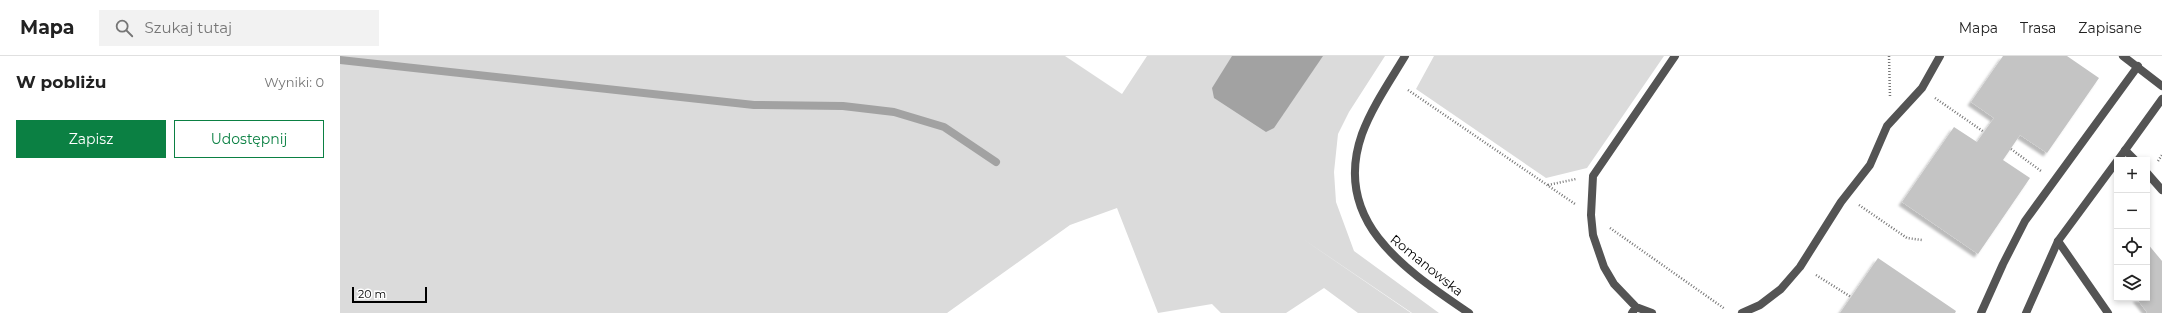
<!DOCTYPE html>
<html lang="pl">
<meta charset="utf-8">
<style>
:root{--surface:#fff;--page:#f2f2f2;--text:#222;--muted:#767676;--line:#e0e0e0;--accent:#0b8043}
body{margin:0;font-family:Montserrat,sans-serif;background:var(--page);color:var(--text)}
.controls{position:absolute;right:12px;bottom:12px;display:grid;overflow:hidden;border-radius:0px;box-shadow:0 2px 6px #0003}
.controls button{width:36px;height:36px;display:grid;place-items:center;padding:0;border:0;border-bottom:1px solid var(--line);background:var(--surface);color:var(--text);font:20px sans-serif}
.scale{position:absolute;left:12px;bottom:10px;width:75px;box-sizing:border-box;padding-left:4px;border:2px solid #000;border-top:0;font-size:11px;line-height:14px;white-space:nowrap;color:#000;-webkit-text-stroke:3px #fff;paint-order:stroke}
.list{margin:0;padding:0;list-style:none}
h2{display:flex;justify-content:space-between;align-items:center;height:52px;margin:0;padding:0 16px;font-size:17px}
h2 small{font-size:13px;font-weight:400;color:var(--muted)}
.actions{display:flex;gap:8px;padding:12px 16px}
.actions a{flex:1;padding:9px 0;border:1px solid var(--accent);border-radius:0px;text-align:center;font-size:14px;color:var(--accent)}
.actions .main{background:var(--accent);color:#fff}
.icon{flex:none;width:22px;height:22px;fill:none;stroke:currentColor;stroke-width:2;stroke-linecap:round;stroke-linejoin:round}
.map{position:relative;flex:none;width:1822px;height:257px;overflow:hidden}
header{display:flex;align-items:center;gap:24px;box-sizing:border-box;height:56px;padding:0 20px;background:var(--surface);border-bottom:1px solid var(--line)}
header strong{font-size:19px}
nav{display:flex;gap:22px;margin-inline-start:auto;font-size:14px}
.search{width:280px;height:36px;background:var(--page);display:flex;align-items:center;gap:10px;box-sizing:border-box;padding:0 14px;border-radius:0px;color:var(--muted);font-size:15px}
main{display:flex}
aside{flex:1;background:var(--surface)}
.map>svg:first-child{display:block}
.green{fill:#dbdbdb}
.water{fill:#a2a2a2}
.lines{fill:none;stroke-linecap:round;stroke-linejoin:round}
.stream{stroke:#a2a2a2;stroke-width:8}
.building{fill:#c4c4c4;filter:url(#shadow)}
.path{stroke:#767676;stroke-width:2.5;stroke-dasharray:1 2;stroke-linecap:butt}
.service{stroke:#545454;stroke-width:8}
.minor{stroke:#545454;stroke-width:8}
.tertiary{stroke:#545454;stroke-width:8}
.labels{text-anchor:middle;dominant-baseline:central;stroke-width:4;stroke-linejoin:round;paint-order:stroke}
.street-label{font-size:13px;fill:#000;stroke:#fff}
</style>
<header>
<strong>Mapa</strong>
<div class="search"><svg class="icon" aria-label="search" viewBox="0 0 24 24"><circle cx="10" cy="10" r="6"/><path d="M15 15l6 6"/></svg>Szukaj tutaj</div>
<nav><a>Mapa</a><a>Trasa</a><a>Zapisane</a></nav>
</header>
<main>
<aside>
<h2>W pobliżu<small>Wyniki: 0</small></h2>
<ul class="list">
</ul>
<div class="actions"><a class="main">Zapisz</a><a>Udostępnij</a></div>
</aside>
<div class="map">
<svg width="1822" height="257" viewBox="0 0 1822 257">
<defs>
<filter id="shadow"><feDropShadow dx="-3.5" dy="3.5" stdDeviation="1" flood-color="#0004"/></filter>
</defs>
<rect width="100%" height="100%" fill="#fff"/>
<!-- green -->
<path class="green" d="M0,0H725L782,38L807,0H1045L1009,56L998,78L994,116L996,146L1014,195L1099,257H1072L960,181L1071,257H1018L984,232L946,257H881L872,248L818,257L777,152L730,169L607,257H0Z
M1094,0H1324L1247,112L1206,122L1076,33Z"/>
<!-- water -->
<path class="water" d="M892,0H983L934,72L926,76L874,42L872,32Z"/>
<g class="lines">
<!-- stream -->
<path class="stream" d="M0,4L414,49L503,50L554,56L604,71L656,106"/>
</g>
<!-- building -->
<path class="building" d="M1663,0H1727L1759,22L1707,97L1680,79L1663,104L1690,122L1638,198L1562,146L1614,71L1637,86L1644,76L1654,62L1631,46Z
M1807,187L1822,205V257H1806L1807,256L1796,242H1807Z
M1538,202L1616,255L1615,257H1500Z"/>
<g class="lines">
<!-- path -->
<path class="path" d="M1549,0L1550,41
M1068,34L1235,148
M1595,42L1644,76
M1671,93L1701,115
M1818,105L1822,99
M1208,129L1236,123
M1519,149L1567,182L1582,184
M1270,172L1385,253
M1476,219L1511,241"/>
<!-- service -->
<path class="service" d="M1783,0L1822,30
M1785,94L1795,104
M1807,117L1822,134
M1718,185L1768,257
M1296,251L1274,228L1264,211L1253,179L1251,159L1253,120L1335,0
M1292,257L1296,251L1312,257
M1402,257L1420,249L1441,233L1460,211L1501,146L1530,109L1547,70L1582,32L1600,0
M1641,257L1663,208L1685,165L1798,10"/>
<!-- minor -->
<path class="minor" d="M1778,104L1822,43
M1686,257L1718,185L1777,105"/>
<!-- tertiary -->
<path class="tertiary" d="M1065,0C1050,25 1032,51 1022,78C991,166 1066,214 1129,257"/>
</g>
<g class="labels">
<!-- street labels -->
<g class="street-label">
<text transform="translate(1087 209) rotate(39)">Romanowska</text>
</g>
</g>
</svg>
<div class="controls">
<button>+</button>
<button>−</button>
<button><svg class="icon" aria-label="locate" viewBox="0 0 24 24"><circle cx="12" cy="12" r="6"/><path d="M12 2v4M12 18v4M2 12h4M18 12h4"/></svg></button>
<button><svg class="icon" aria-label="layers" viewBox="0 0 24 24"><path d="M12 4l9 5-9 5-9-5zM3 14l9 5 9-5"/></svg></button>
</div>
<div class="scale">20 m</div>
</div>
</main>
